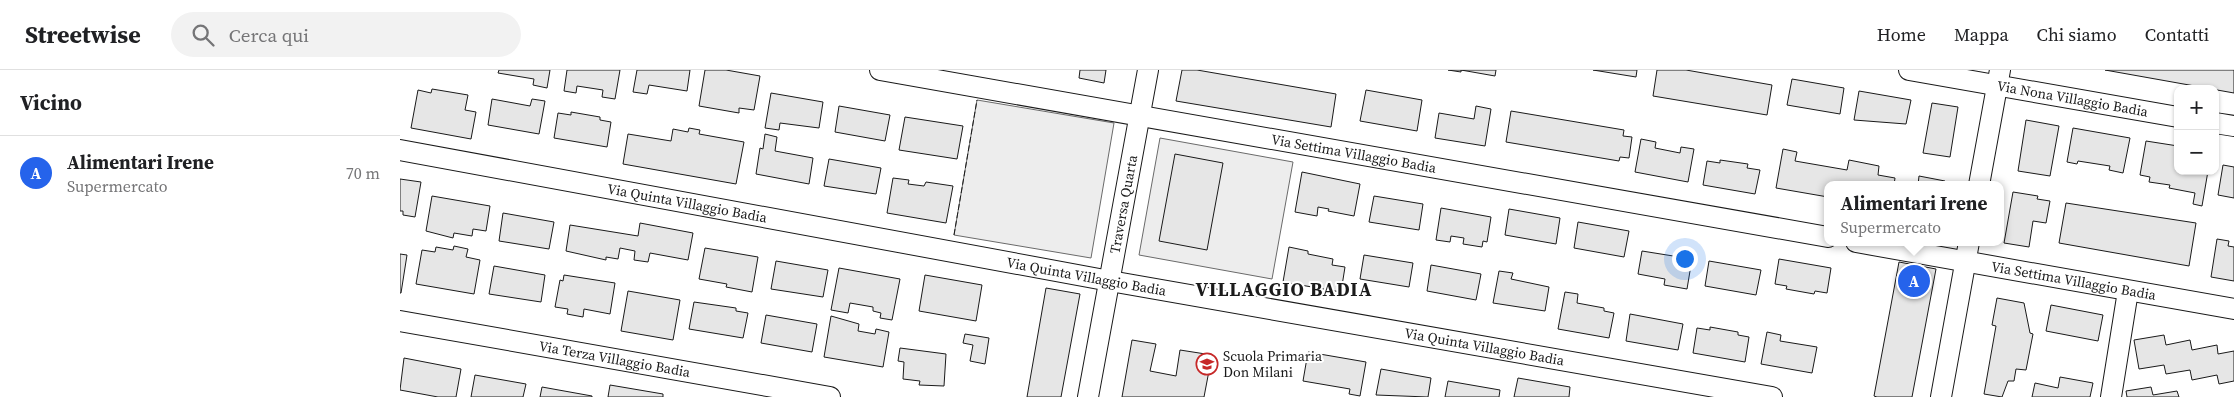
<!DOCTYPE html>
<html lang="it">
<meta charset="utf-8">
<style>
:root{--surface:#fff;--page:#f2f2f2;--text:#202124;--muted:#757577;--line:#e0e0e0;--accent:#2563eb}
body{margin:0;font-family:"Source Serif 4",serif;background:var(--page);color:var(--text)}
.controls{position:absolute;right:15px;top:15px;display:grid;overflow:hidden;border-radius:10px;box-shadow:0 1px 4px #0004}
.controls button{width:45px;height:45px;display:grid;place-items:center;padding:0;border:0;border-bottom:1px solid var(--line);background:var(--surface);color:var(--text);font:25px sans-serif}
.you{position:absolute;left:1284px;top:188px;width:18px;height:18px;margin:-12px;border:4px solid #fff;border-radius:50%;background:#1a73e8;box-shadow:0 0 0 8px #1a73e833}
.badge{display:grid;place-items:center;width:32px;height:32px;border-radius:50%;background:var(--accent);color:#fff;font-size:16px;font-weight:700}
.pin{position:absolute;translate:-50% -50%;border:2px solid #fff;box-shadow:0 1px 5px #0006}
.popup{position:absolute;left:1424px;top:111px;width:180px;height:65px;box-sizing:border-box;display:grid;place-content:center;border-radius:10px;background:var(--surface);filter:drop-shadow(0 1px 4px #0005);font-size:16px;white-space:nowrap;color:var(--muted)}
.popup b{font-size:19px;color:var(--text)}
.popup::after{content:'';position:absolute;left:50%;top:100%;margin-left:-10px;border:10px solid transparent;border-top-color:var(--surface)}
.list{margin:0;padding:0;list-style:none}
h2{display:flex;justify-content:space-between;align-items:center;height:65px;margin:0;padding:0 20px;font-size:21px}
h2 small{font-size:16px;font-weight:400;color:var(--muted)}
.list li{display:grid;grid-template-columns:32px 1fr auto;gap:15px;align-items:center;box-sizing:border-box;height:75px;padding:0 20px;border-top:1px solid var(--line)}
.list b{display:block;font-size:19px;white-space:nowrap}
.list p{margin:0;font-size:16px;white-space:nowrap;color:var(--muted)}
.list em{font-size:16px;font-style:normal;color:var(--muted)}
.icon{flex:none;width:28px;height:28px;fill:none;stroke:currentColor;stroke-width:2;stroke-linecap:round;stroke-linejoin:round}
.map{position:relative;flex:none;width:1834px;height:327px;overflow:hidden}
header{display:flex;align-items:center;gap:30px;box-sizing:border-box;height:70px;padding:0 25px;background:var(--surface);border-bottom:1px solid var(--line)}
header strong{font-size:24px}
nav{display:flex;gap:28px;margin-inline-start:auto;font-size:18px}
.search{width:350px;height:45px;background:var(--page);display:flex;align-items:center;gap:12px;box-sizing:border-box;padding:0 18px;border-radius:28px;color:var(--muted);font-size:19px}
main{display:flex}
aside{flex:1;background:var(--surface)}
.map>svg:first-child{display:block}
.built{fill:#ededed;stroke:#6a6a6a}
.building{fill:#e6e6e6;stroke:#1a1a1a}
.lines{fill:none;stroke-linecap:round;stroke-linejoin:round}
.street-casing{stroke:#1a1a1a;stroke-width:22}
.street{stroke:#fff;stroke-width:20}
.fence{stroke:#1a1a1a;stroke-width:1;stroke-dasharray:6 2.5;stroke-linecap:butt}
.labels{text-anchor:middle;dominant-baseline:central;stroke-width:4;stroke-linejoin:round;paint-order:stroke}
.street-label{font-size:14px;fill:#1a1a1a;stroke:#fff}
.poi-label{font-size:14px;fill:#1a1a1a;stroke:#fff;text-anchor:start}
.district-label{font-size:19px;font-weight:bold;letter-spacing:1px;fill:#1a1a1a;stroke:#fff}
</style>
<header>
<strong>Streetwise</strong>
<div class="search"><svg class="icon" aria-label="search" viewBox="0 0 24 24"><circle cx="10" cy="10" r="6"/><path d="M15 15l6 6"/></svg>Cerca qui</div>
<nav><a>Home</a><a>Mappa</a><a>Chi siamo</a><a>Contatti</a></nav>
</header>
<main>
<aside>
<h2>Vicino<small></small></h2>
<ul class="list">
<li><span class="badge">A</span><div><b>Alimentari Irene</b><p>Supermercato</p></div><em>70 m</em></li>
</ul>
</aside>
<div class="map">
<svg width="1834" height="327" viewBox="0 0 1834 327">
<rect width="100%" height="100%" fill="#fff"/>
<!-- built -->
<path class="built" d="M577,30L714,53L691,188L554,165Z
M760,68L893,92L872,209L739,185Z"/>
<!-- building -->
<path class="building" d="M99,0H150L147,18L133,15L134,9L98,3Z
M167,0H220L215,29L202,27L203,20L177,16L176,23L164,21Z
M237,0H290L287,21L249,15L247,24L233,22Z
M305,0H326L360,6L354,40L339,38V43L299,36Z
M680,0H706L704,13L679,8Z
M782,0H797L936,24L931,57L776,31Z
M1048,0H1096L1095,6L1061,0V2Z
M1193,0H1237L1236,7Z
M1257,0H1286L1372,15L1367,45L1253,26Z
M1705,0H1834V23Z
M1392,9L1444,18L1440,44L1387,35Z
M32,19L68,25L65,40L76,42L71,69L11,58L18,20L31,23Z
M966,20L1022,30L1017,61L960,51Z
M1459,21L1511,30L1506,54L1454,50Z
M371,23L423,32L419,58L380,53L379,60L365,58Z
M92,29L130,36L132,29L145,31L139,64L88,55Z
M1532,33L1558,37L1550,87L1523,83Z
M439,36L490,45L485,71L435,62Z
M1076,36L1091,39L1085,76L1035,68L1039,43L1074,49Z
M1111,41L1224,60L1223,66L1232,67L1229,88L1220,87L1219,91L1106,72Z
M171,42L200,47V50L211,52L207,77L154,68L158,43L171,45Z
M505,47L563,56L557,89L499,80Z
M1626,50L1659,56L1650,106L1618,101Z
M289,58L300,60L299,64L344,72L336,114L223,94L228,64L271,71L273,59L288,62Z
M1673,58L1730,68L1723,103L1709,100L1710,96L1678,91L1677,94L1667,92Z
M365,64L377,67L375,81L413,88L409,114L356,104L360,78L363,79Z
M1241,69L1256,72L1255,78L1280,83L1281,77L1294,79L1288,112L1235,102Z
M1746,71L1778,76V101H1808L1802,136L1793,134L1795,123L1769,118L1770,115L1749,112L1750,107L1740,105Z
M1383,79L1397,82L1395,91L1447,100L1449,90L1479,96L1478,105L1495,108L1494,115H1428V127L1376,118Z
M775,84L823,93L807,180L759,171Z
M429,89L481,98L476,124L424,116Z
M1320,90L1348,94L1347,98L1360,100L1355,124L1303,115L1307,91L1320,93Z
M1823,95L1834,97V128L1818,125Z
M902,102L960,114L954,146L928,141L929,139L918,137L917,146L895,142Z
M1519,106L1545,111L1544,115H1518Z
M493,108L509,110L508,114L524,116L526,112L553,116L546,153L487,143Z
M0,109L21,112L15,147L3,145V141H0Z
M1613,122L1638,126L1637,129L1650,131L1646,153L1633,151L1629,177L1604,173Z
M32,126L90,136L86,161L73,159L72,166L54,163L53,168L26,161Z
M974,126L1023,134L1019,160L969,152Z
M1666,133L1796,153L1789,196L1659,173Z
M1041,138L1091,147L1087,172L1083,171L1082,177L1063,174L1064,168L1051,166L1050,172L1036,170Z
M1109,139L1160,148L1156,174L1105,165Z
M103,143L154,152L149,179L99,171Z
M1178,152L1229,161L1224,187L1174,178Z
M240,153L293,163L288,190L250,183L248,192L234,190L235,181L220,178L218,189L206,187V190L166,181L170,155L238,166Z
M1817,169L1829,171L1828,176L1834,177V211L1811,207Z
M54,176L68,179L66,187L80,190L74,224L16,214L22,180L35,182L36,177L53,180Z
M889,177L908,181V184L933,189L932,195L945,197L941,222L883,212Z
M305,178L358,187L352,222L326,217L327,214L299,209Z
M1242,181L1292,189L1287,219L1264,215L1265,209L1238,204Z
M0,184L7,185L1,223H0Z
M964,185L1013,193L1009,217L960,209Z
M1379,189L1431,198L1427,223L1415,221L1414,224L1386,219L1387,216L1375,214Z
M376,191L428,200L423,227L371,219Z
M1309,191L1361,200L1356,225L1305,216Z
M1499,192L1536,199L1512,327H1477L1474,326Z
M1031,195L1081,204L1076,230L1027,221Z
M94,196L145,205L141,232L89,224Z
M439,198L500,209L492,250L480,248L481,243L473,241V237L450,233L448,243L431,240Z
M1099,201L1113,203L1111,209L1149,217L1145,241L1093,233Z
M164,205L215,213L210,244L184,239L183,247L167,244L168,239L155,237L160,210L163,211Z
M525,205L582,215L576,251L519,241Z
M646,218L680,224L661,327H627Z
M228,221L280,230L273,270L221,261Z
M1165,222L1178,224L1177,233L1204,238V241L1214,243L1209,268L1158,259Z
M1597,228L1624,233L1630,263L1633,264L1626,300L1616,299L1614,311H1608L1602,327L1584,324L1596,256L1592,255Z
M294,232L336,238V241L348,243L343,268L289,259Z
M1651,235L1703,245L1698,271L1646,261Z
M1230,244L1283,254L1278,280L1226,271Z
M366,245L417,254L412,282L361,273Z
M431,246L459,254L458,261L475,264L476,259L489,262L483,297L424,287Z
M1310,257L1338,262V265L1349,267L1345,292L1293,283L1297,258L1310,260Z
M1367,262L1381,265L1380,271L1417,277L1412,303L1361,294Z
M565,264L589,268L585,294L570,291L573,275L563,273Z
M1764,265L1766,275L1790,270L1792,280L1817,275L1818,284L1834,281V311L1819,314L1817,305L1792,310L1790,300L1766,304L1764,295L1739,299L1734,270Z
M732,270L756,274L750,301L776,306L780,280L812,285L804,327H722Z
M500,278L546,284L544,316L519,315L520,311L503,309L504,292L498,291Z
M908,282L966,292L960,326L949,324L950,319L903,311Z
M4,288L61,299L56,327H38L0,320Z
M981,299L1031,308L1028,327L976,325Z
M75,305L126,314L123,327H71Z
M1660,307L1693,313L1690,327H1632L1635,313L1658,318Z
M1118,308L1170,317L1169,327H1114Z
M1048,311L1100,320L1099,327H1045Z
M210,315L263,324V327H208Z
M142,317L192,326V327H140Z
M1751,317L1753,325L1777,321L1779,327H1727L1726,321Z"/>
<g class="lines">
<!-- street casing -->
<g class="street-casing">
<g id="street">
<path id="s1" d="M480,0L1428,167"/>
<path id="s2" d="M1509,0L1778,47"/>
<path d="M1815,53L1834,56"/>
<path id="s3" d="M0,80L710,211L1372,327"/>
<path d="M1579,115L1600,0"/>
<path id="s4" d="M1456,172L1834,239"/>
<path id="s5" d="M0,251L430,327"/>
<path id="s6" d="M688,327L748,0"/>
<path d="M1541,327L1569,172"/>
<path d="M1711,327L1728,221"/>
</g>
</g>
<!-- street -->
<use href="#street" class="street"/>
<!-- fence -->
<path class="fence" d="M554,165L577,30"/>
</g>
<!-- icons -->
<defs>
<g id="school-ring" transform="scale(1.125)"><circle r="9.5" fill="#fff" stroke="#c62828" stroke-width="1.5"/><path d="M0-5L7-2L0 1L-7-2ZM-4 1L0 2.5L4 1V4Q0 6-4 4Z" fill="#c62828"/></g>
</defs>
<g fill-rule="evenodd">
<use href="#school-ring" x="807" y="294"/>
</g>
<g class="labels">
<!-- street labels -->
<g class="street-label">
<text stroke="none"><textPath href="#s2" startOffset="166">Via Nona Villaggio Badia</textPath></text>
<text stroke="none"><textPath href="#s1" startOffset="481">Via Settima Villaggio Badia</textPath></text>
<text stroke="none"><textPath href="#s3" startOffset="292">Via Quinta Villaggio Badia</textPath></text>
<text stroke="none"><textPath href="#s6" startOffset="196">Traversa Quarta</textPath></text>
<text stroke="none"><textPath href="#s3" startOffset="698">Via Quinta Villaggio Badia</textPath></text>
<text stroke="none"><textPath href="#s4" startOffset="221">Via Settima Villaggio Badia</textPath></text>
<text stroke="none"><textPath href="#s3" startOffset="1102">Via Quinta Villaggio Badia</textPath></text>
<text stroke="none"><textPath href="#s5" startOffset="218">Via Terza Villaggio Badia</textPath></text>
</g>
<!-- poi labels -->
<g class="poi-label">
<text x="823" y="286">Scuola Primaria<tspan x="823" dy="16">Don Milani</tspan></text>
</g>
<!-- district labels -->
<g class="district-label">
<text x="884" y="219">VILLAGGIO BADIA</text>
</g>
</g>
</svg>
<div class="controls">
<button>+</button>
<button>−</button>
</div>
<div class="you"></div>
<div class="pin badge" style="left:1514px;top:211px">A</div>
<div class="popup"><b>Alimentari Irene</b>Supermercato</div>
</div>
</main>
